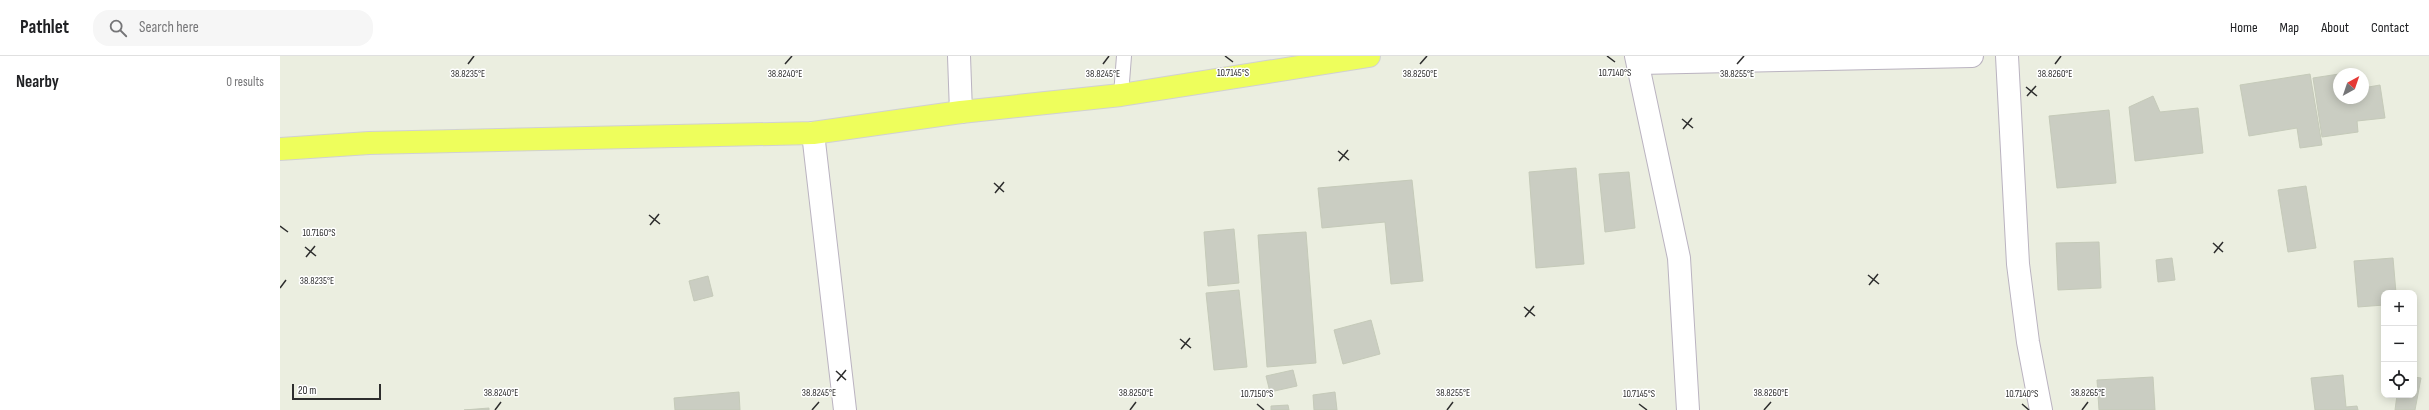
<!DOCTYPE html>
<meta charset="utf-8">
<style>
:root{--surface:#fff;--page:#f6f6f6;--text:#202124;--muted:#757577;--line:#e0e0e0}
body{margin:0;font-family:"Sofia Sans Condensed",sans-serif;background:var(--page);color:var(--text)}
.controls{position:absolute;right:12px;bottom:12px;display:grid;overflow:hidden;border-radius:8px;box-shadow:0 2px 10px #0003}
.controls button{width:36px;height:36px;display:grid;place-items:center;padding:0;border:0;border-bottom:1px solid var(--line);background:var(--surface);color:var(--text);font:20px sans-serif}
.compass{position:absolute;left:2053px;top:12px;width:36px;height:36px;border-radius:50%;background:var(--surface);box-shadow:0 2px 10px #0003;rotate:40deg}
.scale{position:absolute;left:12px;bottom:10px;width:89px;box-sizing:border-box;padding-left:4px;border:2px solid #2d2d2d;border-top:0;font-size:11px;line-height:14px;white-space:nowrap;color:#2d2d2d;-webkit-text-stroke:3px #fff;paint-order:stroke}
.list{margin:0;padding:0;list-style:none}
h2{display:flex;justify-content:space-between;align-items:center;height:52px;margin:0;padding:0 16px;font-size:17px}
h2 small{font-size:13px;font-weight:400;color:var(--muted)}
.icon{flex:none;width:22px;height:22px;fill:none;stroke:currentColor;stroke-width:2;stroke-linecap:round;stroke-linejoin:round}
.map{position:relative;flex:none;width:2149px;height:354px;overflow:hidden}
header{display:flex;align-items:center;gap:24px;box-sizing:border-box;height:56px;padding:0 20px;background:var(--surface);border-bottom:1px solid var(--line)}
header strong{font-size:19px}
nav{display:flex;gap:22px;margin-inline-start:auto;font-size:14px}
.search{width:280px;height:36px;background:var(--page);display:flex;align-items:center;gap:10px;box-sizing:border-box;padding:0 14px;border-radius:16px;color:var(--muted);font-size:15px}
main{display:flex}
aside{flex:1;background:var(--surface)}
.map>svg:first-child{display:block}
.building{fill:#cacdc2;stroke:#c5cab9}
.lines{fill:none;stroke-linecap:round;stroke-linejoin:round}
.lane-casing{stroke:#bab3c0;stroke-width:16}
.street-casing{stroke:#bab3c0;stroke-width:24}
.highway-casing{stroke:#d1d1d1;stroke-width:24}
.lane{stroke:#fff;stroke-width:14}
.street{stroke:#fff;stroke-width:22}
.highway{stroke:#eefe5c;stroke-width:22}
.ticks{fill:none;stroke:#2d2d2d;stroke-width:1.5}
.ticks-label{font-size:10px;text-anchor:middle;fill:#2d2d2d;stroke:#fff;stroke-width:3;stroke-linejoin:round;paint-order:stroke}
</style>
<header>
<strong>Pathlet</strong>
<div class="search"><svg class="icon" aria-label="search" viewBox="0 0 24 24"><circle cx="10" cy="10" r="6"/><path d="M15 15l6 6"/></svg>Search here</div>
<nav><a>Home</a><a>Map</a><a>About</a><a>Contact</a></nav>
</header>
<main>
<aside>
<h2>Nearby<small>0 results</small></h2>
<ul class="list">
</ul>
</aside>
<div class="map">
<svg width="2149" height="354" viewBox="0 0 2149 354">
<rect width="100%" height="100%" fill="#ebeee0"/>
<!-- building -->
<path class="building" d="M2030,18L2042,89L2020,92L2017,72L1969,80L1960,29Z
M2059,18V42H2083V32L2100,29L2105,62L2077,65L2078,76L2042,81L2033,22Z
M1873,40L1880,56L1918,52L1923,97L1855,105L1849,51Z
M1829,54L1836,127L1777,132L1769,60Z
M1296,112L1304,208L1256,212L1249,116Z
M1349,116L1355,172L1325,176L1319,118Z
M1132,124L1143,225L1111,228L1105,166L1042,172L1038,132Z
M2026,130L2036,192L2008,196L1998,134Z
M954,173L959,227L928,230L924,176Z
M1026,176L1036,307L987,311L978,179Z
M1819,186L1821,232L1778,234L1776,187Z
M1892,202L1895,224L1878,226L1876,204Z
M2113,202L2116,237H2104V249L2078,251L2074,205Z
M428,220L433,240L414,245L409,225Z
M959,234L967,311L934,314L926,237Z
M1091,264L1100,298L1063,308L1054,274Z
M1013,314L1017,330L990,336L986,320Z
M2063,319L2066,351L2077,350L2078,354H2035L2031,322Z
M1873,321L1875,354H1819L1817,324Z
M2134,321L2141,322L2135,354H2115L2117,339H2134Z
M459,336L460,354H395L394,342Z
M1055,336L1057,354H1034L1033,339Z
M1008,349L1009,354H991V350Z
M209,352V354H184Z"/>
<g class="lines">
<!-- lane casing -->
<g class="lane-casing">
<path id="lane" d="M841,39L844,0"/>
</g>
<!-- street casing -->
<g class="street-casing">
<path id="street" d="M679,0L681,56
M1356,0L1399,202L1408,354
M1727,0L1738,208L1748,286L1761,354
M1359,7L1692,0
M533,77L565,354"/>
</g>
<!-- highway casing -->
<g class="highway-casing">
<path id="highway" d="M0,93L89,87L533,77L681,56L841,39L1089,0"/>
</g>
<!-- lane -->
<use href="#lane" class="lane"/>
<!-- street -->
<use href="#street" class="street"/>
<!-- highway -->
<use href="#highway" class="highway"/>
</g>
<!-- ticks -->
<path class="ticks" d="M945,0L953,6M1327,0L1335,6M188,8L194,0M505,8L512,0M823,8L829,0M1140,8L1147,0M1457,8L1464,0M1775,8L1781,0M1746,31L1757,40M1747,40L1756,30M1402,63L1413,72M1403,73L1412,62M1058,95L1069,104M1059,105L1068,94M714,127L724,136M715,137L724,126M369,159L380,168M370,169L379,158M0,170L8,176M1933,187L1943,196M25,191L36,200M1934,197L1943,186M26,201L35,190M1588,219L1599,228M1589,229L1598,218M0,232L6,224M1244,251L1255,260M1245,261L1254,250M900,283L911,292M901,293L910,282M556,315L566,324M557,325L566,314M977,348L984,354M1359,348L1367,354M1742,348L1749,354M215,354L221,346M532,354L539,346M850,354L856,346M1167,354L1173,346M1484,354L1491,346M1802,354L1808,346"/>
<g class="ticks-label">
<text x="953" y="20">10.7145°S</text>
<text x="1335" y="20">10.7140°S</text>
<text x="188" y="21">38.8235°E</text>
<text x="505" y="21">38.8240°E</text>
<text x="823" y="21">38.8245°E</text>
<text x="1140" y="21">38.8250°E</text>
<text x="1457" y="21">38.8255°E</text>
<text x="1775" y="21">38.8260°E</text>
<text x="39" y="180">10.7160°S</text>
<text x="37" y="228">38.8235°E</text>
<text x="221" y="340">38.8240°E</text>
<text x="539" y="340">38.8245°E</text>
<text x="856" y="340">38.8250°E</text>
<text x="1173" y="340">38.8255°E</text>
<text x="1491" y="340">38.8260°E</text>
<text x="1808" y="340">38.8265°E</text>
<text x="977" y="341">10.7150°S</text>
<text x="1359" y="341">10.7145°S</text>
<text x="1742" y="341">10.7140°S</text>
</g>
</svg>
<div class="controls">
<button>+</button>
<button>−</button>
<button><svg class="icon" aria-label="locate" viewBox="0 0 24 24"><circle cx="12" cy="12" r="6"/><path d="M12 2v4M12 18v4M2 12h4M18 12h4"/></svg></button>
</div>
<svg class="compass" viewBox="-18 -18 36 36"><path d="M0-13l5 13h-10z" fill="#e53935"/><path d="M0 13l5-13h-10z" fill="#757577"/></svg>
<div class="scale">20 m</div>
</div>
</main>
